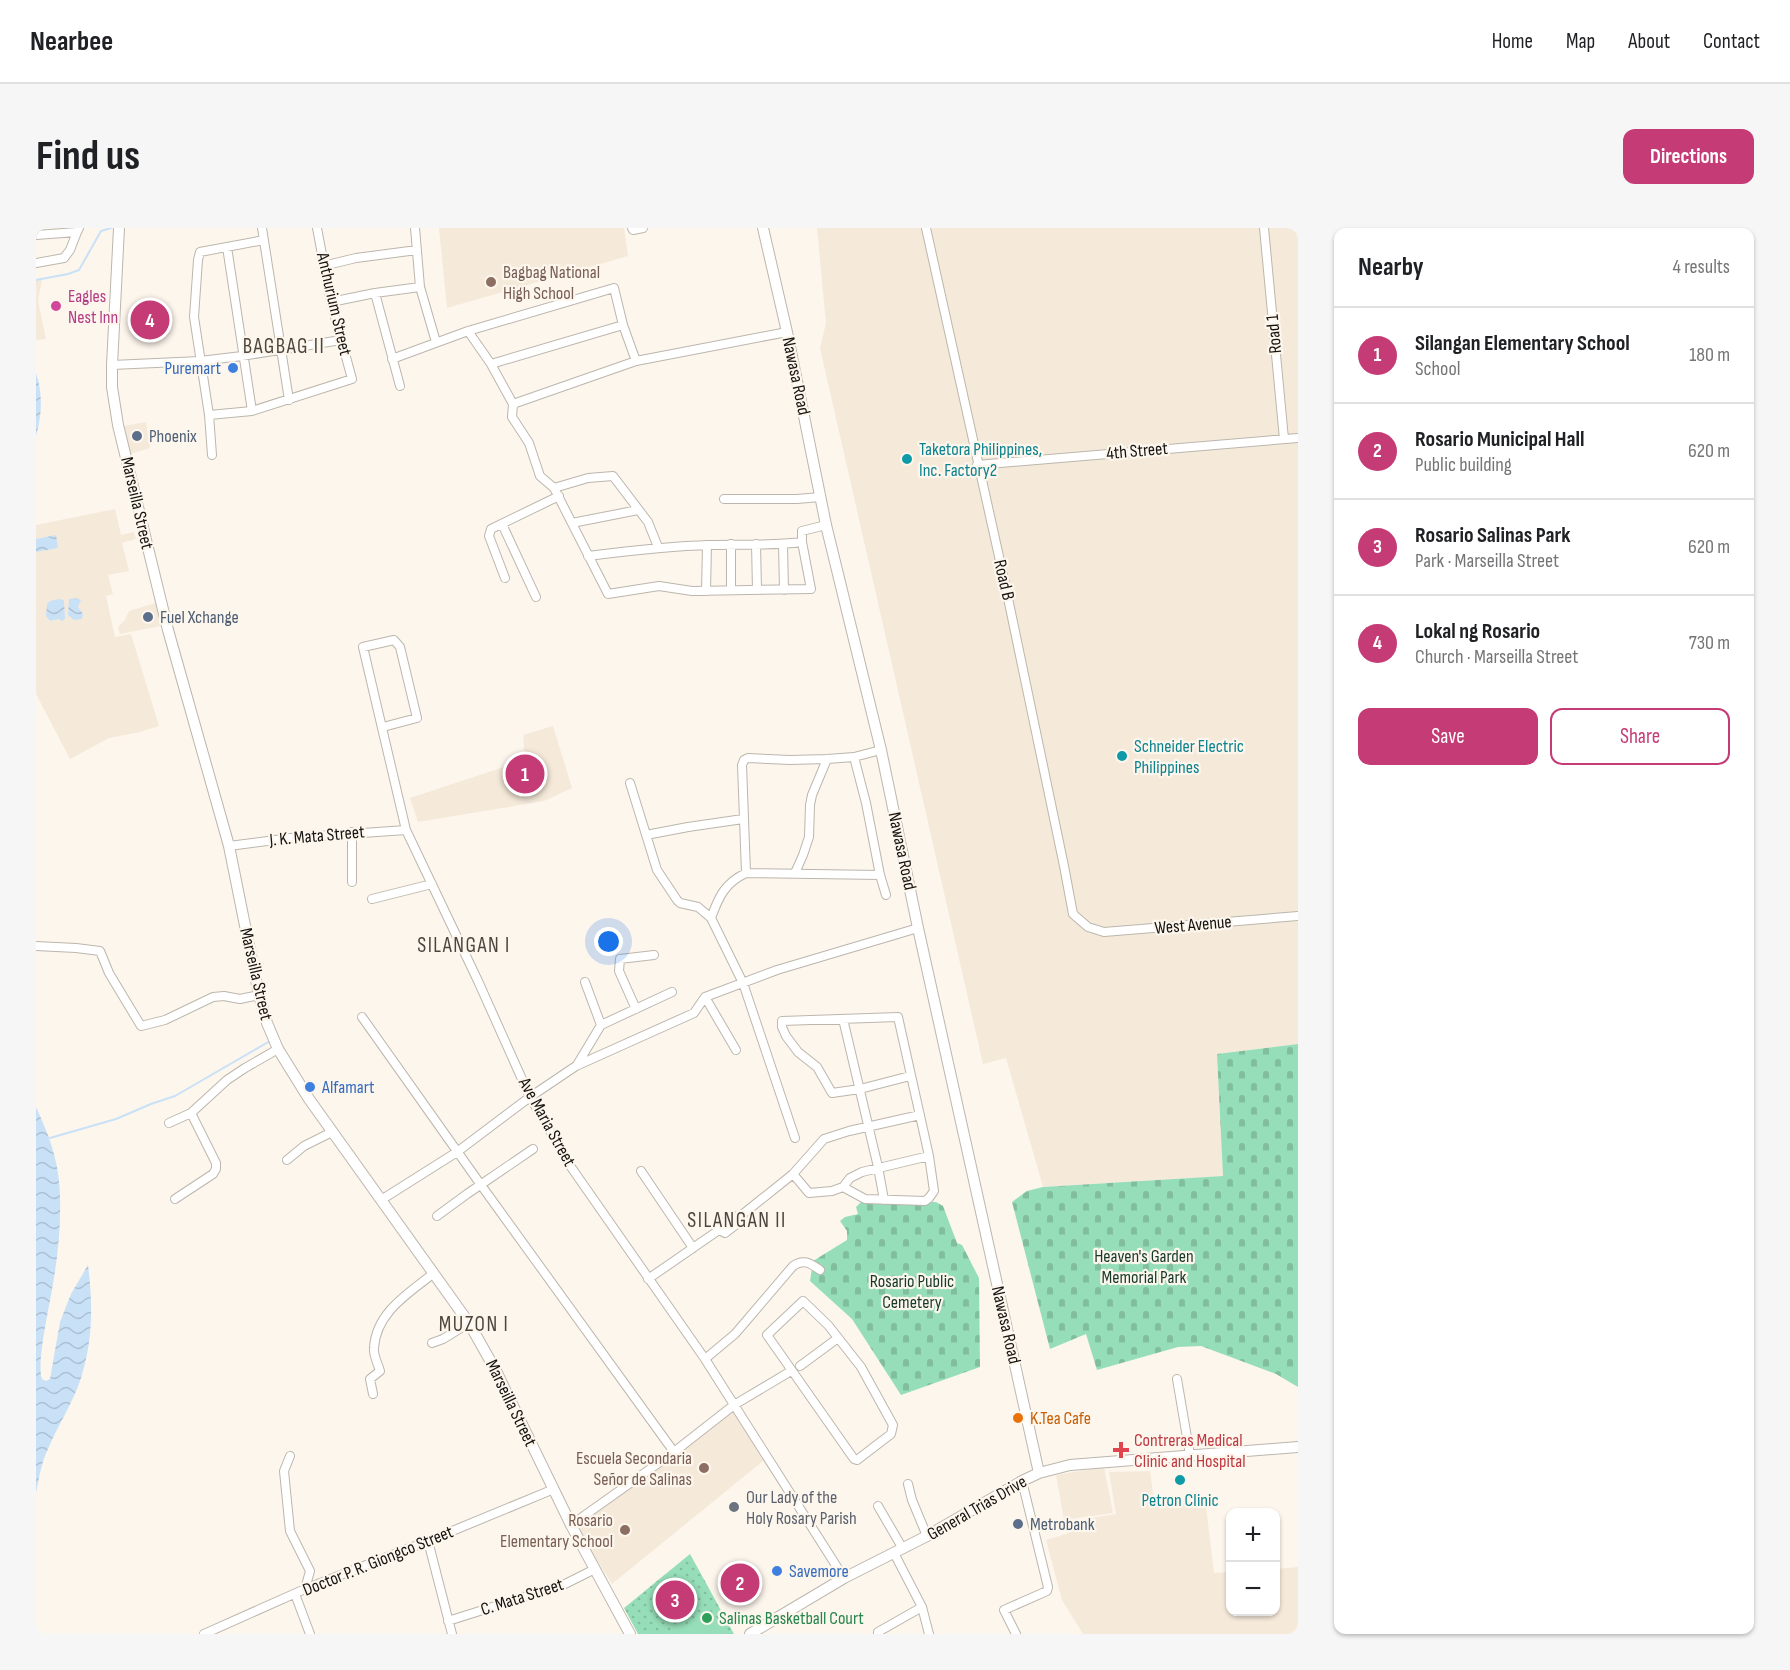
<!DOCTYPE html>
<meta charset="utf-8">
<style>
:root{--surface:#fff;--page:#f6f6f6;--text:#202124;--muted:#757577;--line:#e0e0e0;--accent:#c43b76}
body{margin:0;font-family:"Sofia Sans Condensed",sans-serif;background:var(--page);color:var(--text)}
.controls{position:absolute;right:18px;bottom:18px;display:grid;overflow:hidden;border-radius:12px;box-shadow:0 2px 4px #0004}
.controls button{width:54px;height:54px;display:grid;place-items:center;padding:0;border:0;border-bottom:2px solid var(--line);background:var(--surface);color:var(--text);font:30px sans-serif}
.you{position:absolute;left:573px;top:714px;width:21px;height:21px;margin:-15px;border:4px solid #fff;border-radius:50%;background:#1a73e8;box-shadow:0 0 0 9px #1a73e833}
.badge{display:grid;place-items:center;width:39px;height:39px;border-radius:50%;background:var(--accent);color:#fff;font-size:20px;font-weight:700}
.pin{position:absolute;translate:-50% -50%;border:3px solid #fff;box-shadow:0 2px 6px #0006}
.list{margin:0;padding:0;list-style:none}
h2{display:flex;justify-content:space-between;align-items:center;height:78px;margin:0;padding:0 24px;font-size:26px}
h2 small{font-size:20px;font-weight:400;color:var(--muted)}
.list li{display:grid;grid-template-columns:39px 1fr auto;gap:18px;align-items:center;box-sizing:border-box;height:96px;padding:0 24px;border-top:2px solid var(--line)}
.list b{display:block;font-size:22px;white-space:nowrap}
.list p{margin:0;font-size:20px;white-space:nowrap;color:var(--muted)}
.list em{font-size:20px;font-style:normal;color:var(--muted)}
.actions{display:flex;gap:12px;padding:18px 24px}
.actions a{flex:1;padding:14px 0;border:2px solid var(--accent);border-radius:12px;text-align:center;font-size:21px;color:var(--accent)}
.actions .main{background:var(--accent);color:#fff}
.map{position:relative;flex:none;width:1262px;height:1406px;overflow:hidden;border-radius:12px}
header{display:flex;align-items:center;gap:36px;box-sizing:border-box;height:84px;padding:0 30px;background:var(--surface);border-bottom:2px solid var(--line)}
header strong{font-size:28px}
nav{display:flex;gap:33px;margin-inline-start:auto;font-size:21px}
.intro{display:flex;align-items:center;justify-content:space-between;box-sizing:border-box;height:144px;padding:0 36px}
h1{margin:0;font-size:42px}
.button{padding:15px 27px;border-radius:12px;background:var(--accent);color:#fff;font-size:21px;font-weight:700}
main{display:flex;gap:36px;padding:0 36px}
aside{flex:1;background:var(--surface);border-radius:12px;box-shadow:0 2px 4px #0004}
.map>svg:first-child{display:block}
.built{fill:#f5eada}
.grass{fill:url(#grass-dots)}
.cemetery{fill:url(#cemetery-stones)}
.pitch{fill:#96deb9}
.water{fill:url(#water-waves)}
.lines{fill:none;stroke-linecap:round;stroke-linejoin:round}
.stream{stroke:#c9e1f7;stroke-width:2}
.street-casing{stroke:#bcb6ad;stroke-width:10}
.secondary-casing{stroke:#bcb6ad;stroke-width:12}
.street{stroke:#fff;stroke-width:8}
.secondary{stroke:#fff;stroke-width:10}
.education-dot{fill:#8d6e63;stroke:#fdf6ed;stroke-width:2}
.hotel-dot{fill:#d1479c;stroke:#fdf6ed;stroke-width:2}
.shop-dot{fill:#3f7fe0;stroke:#fdf6ed;stroke-width:2}
.service-dot{fill:#5c6f8a;stroke:#fdf6ed;stroke-width:2}
.culture-dot{fill:#0f9aa8;stroke:#fdf6ed;stroke-width:2}
.food-dot{fill:#e8710a;stroke:#fdf6ed;stroke-width:2}
.health-dot{fill:#e0444e;stroke:#fdf6ed;stroke-width:2}
.worship-dot{fill:#6b7280;stroke:#fdf6ed;stroke-width:2}
.leisure-dot{fill:#2e9e5b;stroke:#fdf6ed;stroke-width:2}
.labels{text-anchor:middle;dominant-baseline:central;stroke-width:4.5;stroke-linejoin:round;paint-order:stroke}
.education-label{font-size:18px;fill:#785e54;stroke:#fdf6ed;text-anchor:end}
.hotel-label{font-size:18px;fill:#b23c85;stroke:#fdf6ed;text-anchor:start}
.street-label{font-size:18px;fill:#151310;stroke:#fdf6ed}
.shop-label{font-size:18px;fill:#366cbe;stroke:#fdf6ed;text-anchor:start}
.service-label{font-size:18px;fill:#4e5e75;stroke:#fdf6ed;text-anchor:start}
.culture-label{font-size:18px;fill:#0d838f;stroke:#fdf6ed;text-anchor:start}
.park-label{font-size:18px;fill:#163a2a;stroke:#fdf6ed}
.food-label{font-size:18px;fill:#c56008;stroke:#fdf6ed;text-anchor:start}
.health-label{font-size:18px;fill:#be3a42;stroke:#fdf6ed;text-anchor:start}
.worship-label{font-size:18px;fill:#5b616d;stroke:#fdf6ed;text-anchor:start}
.leisure-label{font-size:18px;fill:#27864d;stroke:#fdf6ed;text-anchor:start}
.quarter-label{font-size:21px;letter-spacing:1.5px;fill:#4a453d;stroke:#fdf6ed}
</style>
<header>
<strong>Nearbee</strong>
<nav><a>Home</a><a>Map</a><a>About</a><a>Contact</a></nav>
</header>
<div class="intro"><h1>Find us</h1><a class="button">Directions</a></div>
<main>
<div class="map">
<svg width="1262" height="1406" viewBox="0 0 1262 1406">
<defs>
<pattern id="grass-dots" width="8" height="8" patternUnits="userSpaceOnUse" patternTransform="scale(1.5)"><rect width="8" height="8" fill="#96deb9"/><path d="M2 2h.1M6 6h.1" fill="none" stroke="#80be9e" stroke-width="1.8" stroke-linecap="round"/></pattern>
<pattern id="cemetery-stones" width="16" height="16" patternUnits="userSpaceOnUse" patternTransform="scale(1.5)"><rect width="16" height="16" fill="#96deb9"/><path d="M2 7V4a2 2 0 0 1 4 0v3zM10 15v-3a2 2 0 0 1 4 0v3z" fill="#80be9e"/></pattern>
<pattern id="water-waves" width="16" height="10" patternUnits="userSpaceOnUse" patternTransform="scale(1.5)"><rect width="16" height="10" fill="#c9e1f7"/><path d="M0 5q4-4 8 0t8 0" fill="none" stroke="#acc0d3"/></pattern>
</defs>
<rect width="100%" height="100%" fill="#fdf6ed"/>
<!-- built -->
<path class="built" d="M403,0H588L592,28L411,80Z
M781,0H1262V816L1182,826L1187,948L1007,959L970,830L947,836L784,120L790,95Z
M6,52L2,73L10,111L0,112V53Z
M110,194L114,220L94,226L88,198Z
M79,281L85,307L98,304L100,311L86,315L93,343L72,347L77,366L70,368L79,409L95,406L123,498L104,504L73,510L34,531L0,466V297Z
M123,374L129,397L84,406L82,399L89,392L93,383Z
M517,498L536,560L508,573L382,594L374,570L489,532L487,507Z
M698,1183L732,1229L576,1356L539,1297Z
M1068,1239L1077,1285L1028,1292L1020,1247Z
M1114,1243L1118,1273L1169,1270L1178,1345L1194,1344V1384H1240V1341L1262,1339V1406H1047L1026,1372L1010,1312L1033,1305L1031,1294L1080,1286L1073,1244Z"/>
<!-- grass -->
<path class="grass" d="M654,1326L698,1406H602L588,1380Z"/>
<!-- cemetery -->
<path class="cemetery" d="M1262,816V1159L1240,1146L1165,1118L1142,1119L1061,1142L1050,1106L1014,1121L976,974L991,963L1007,959L1187,948L1181,826Z
M826,973L900,974L907,978L921,1015L926,1017L943,1050L944,1139L865,1167L816,1091L774,1053L777,1033L811,1012V1003L804,993L809,989L822,986L820,979Z"/>
<!-- pitch -->
<path class="pitch" d="M674,1382L689,1399L675,1406H644L641,1402Z"/>
<!-- water -->
<path class="water" d="M0,145C7,166 6,187 0,208Z
M20,307L22,320L0,324V311Z
M39,370L45,372L42,379L47,386L46,391L38,392L32,387L33,371Z
M23,371L28,372L29,391L26,393L22,391L14,393L10,388L11,376L14,373Z
M0,879C14,910 23,933 24,968C25,997 22,1027 17,1056C14,1075 0,1136 6,1151L10,1153L14,1151L24,1094L35,1066L52,1037C57,1076 57,1112 45,1150C37,1175 22,1197 12,1221C5,1235 3,1251 0,1265Z"/>
<g class="lines">
<!-- stream -->
<path class="stream" d="M0,52L32,46L43,42L65,3L75,0
M14,910L80,891L115,876L139,868L234,813"/>
<!-- street casing -->
<g class="street-casing">
<path id="street" d="M226,0L253,172
M379,0L384,59L400,114
M596,0L597,2L607,0
M890,0L968,351L1028,638L1037,686L1052,699L1068,704L1262,688
M1228,0L1248,211
M0,7L41,4L43,0
M191,19L216,183
M0,35L28,30L34,22L41,4
M287,38L320,30L381,22
M339,65L364,158
M295,74L339,65L384,59
M587,97L455,136L477,176L600,133L751,104
M432,103L455,136
M356,131L432,103L578,60L587,97L600,133
M76,137L164,133L206,128L305,112
M477,176L476,189L493,215L504,248L518,260
M173,187L216,183L316,151L295,74L281,0
M176,227L173,187L158,89L162,32L164,24L228,12
M941,237L1262,210
M688,271H761L784,269
M536,295L602,282
M466,296L500,369
M720,316L721,362
M747,317L748,362
M622,319L612,294L577,248L552,250L518,260L572,366L623,358L656,363L775,361L766,314V303L790,297
M552,328C592,323 632,318 673,317C704,316 735,318 766,314
M469,350L453,308L455,301L523,268
M695,362V316
M670,363L671,317
M347,499L381,490L364,419L358,412L327,419L370,602L442,753L494,869L535,939L669,1131L808,1350
M818,529L830,575L844,647L850,667
M594,555L621,642L641,672L644,675L662,679L675,690
M610,607L652,599L707,591
M193,618L254,610L370,602
M710,645L706,537L708,532L712,530L754,532L791,531L818,529L845,522
M759,645L767,627L773,609L774,577L776,567L791,531
M316,654V604
M336,671L396,656
M0,718L40,720L64,723L73,745L105,798L129,792L177,769L188,768L204,771L223,767
M669,769L700,822
M600,781L583,743L584,731L618,727
M326,789L445,957L638,1224
M807,791L842,939L848,972
M565,797L636,764
M541,837L565,797L549,754
M884,887L813,903L788,911L757,946L773,965L796,963L807,959L814,950L826,944L893,928
M133,895L155,885
M759,910L707,755L675,690C683,668 689,655 710,645L844,647
M251,932L268,918L296,904
M605,943L657,1020
M807,959L829,971L889,973L893,970L898,963L893,928L862,789L746,793V799L750,808L762,824L781,839L796,865L824,861L874,848
M139,971L177,946L180,941V935L155,885L191,852L209,840L242,821
M345,972L421,924L494,869L540,838L658,785L669,769L741,742L882,700
M401,988L431,966L497,921
M702,990V995L689,1005L683,1002C685,995 691,992 697,988L702,990L757,946
M612,1051L683,1002
M767,1073L792,1097L825,1139L857,1197L855,1206L821,1232L818,1231L731,1107Z
M396,1115L407,1111L433,1095
M669,1131L699,1106L757,1038C768,1030 775,1036 784,1042
M764,1138L802,1110
M1141,1151L1154,1227
M337,1166L334,1151L344,1143C342,1136 337,1127 338,1120C340,1084 373,1065 398,1045
M254,1228L248,1243L254,1303L274,1343L269,1361
M872,1256L876,1272L891,1308
M842,1278L867,1321
M535,1297L638,1224L698,1177L755,1143
M392,1313L416,1406
M259,1366L274,1406
M886,1379L893,1406
M412,1393L529,1356L559,1341
M168,1406L269,1361L392,1313L518,1261
M842,1406V1404L886,1379L858,1325
M980,1406L968,1382L1011,1363L1012,1359L986,1253"/>
</g>
<!-- secondary casing -->
<g class="secondary-casing">
<path id="secondary" d="M83,0L76,137V159L82,197L132,402L193,618L223,767L231,795L242,821L273,871L433,1095L460,1143L535,1297L594,1406
M727,0L751,104L790,297L845,522L882,700L1003,1245
M714,1406L808,1350L891,1308L986,1253L1003,1245L1034,1237L1262,1219"/>
</g>
<!-- street -->
<use href="#street" class="street"/>
<!-- secondary -->
<use href="#secondary" class="secondary"/>
</g>
<!-- markers -->
<g class="education-dot">
<circle cx="455" cy="54" r="6"/>
<circle cx="668" cy="1240" r="6"/>
<circle cx="589" cy="1302" r="6"/>
</g>
<circle class="hotel-dot" cx="20" cy="78" r="6"/>
<g class="shop-dot">
<circle cx="197" cy="140" r="6"/>
<circle cx="274" cy="859" r="6"/>
<circle cx="741" cy="1343" r="6"/>
</g>
<g class="service-dot">
<circle cx="101" cy="208" r="6"/>
<circle cx="112" cy="389" r="6"/>
<circle cx="982" cy="1296" r="6"/>
</g>
<g class="culture-dot">
<circle cx="871" cy="231" r="6"/>
<circle cx="1086" cy="528" r="6"/>
<circle cx="1144" cy="1252" r="6"/>
</g>
<circle class="food-dot" cx="982" cy="1190" r="6"/>
<path class="health-dot" d="M1082 1213h6v6h6v6h-6v6h-6v-6h-6v-6h6z"/>
<circle class="worship-dot" cx="698" cy="1279" r="6"/>
<circle class="leisure-dot" cx="671" cy="1390" r="6"/>
<g class="labels">
<!-- education labels -->
<g class="education-label">
<text x="467" y="44" text-anchor="start">Bagbag National<tspan x="467" dy="21">High School</tspan></text>
<text x="656" y="1230">Escuela Secondaria<tspan x="656" dy="21">Señor de Salinas</tspan></text>
<text x="577" y="1292">Rosario<tspan x="577" dy="21">Elementary School</tspan></text>
</g>
<!-- hotel labels -->
<g class="hotel-label">
<text x="32" y="68">Eagles<tspan x="32" dy="21">Nest Inn</tspan></text>
</g>
<!-- street labels -->
<g class="street-label">
<text transform="translate(298 76) rotate(77)">Anthurium Street</text>
<text transform="translate(1238 106) rotate(-95)">Road 1</text>
<text transform="translate(760 148) rotate(78)">Nawasa Road</text>
<text transform="translate(1101 223) rotate(-5)">4th Street</text>
<text transform="translate(101 275) rotate(77)">Marseilla Street</text>
<text transform="translate(968 352) rotate(77)">Road B</text>
<text transform="translate(281 608) rotate(-5)">J. K. Mata Street</text>
<text transform="translate(866 623) rotate(78)">Nawasa Road</text>
<text transform="translate(1157 697) rotate(-5)">West Avenue</text>
<text transform="translate(220 746) rotate(77)">Marseilla Street</text>
<text transform="translate(511 894) rotate(61)">Ave Maria Street</text>
<text transform="translate(970 1097) rotate(77)">Nawasa Road</text>
<text transform="translate(475 1175) rotate(64)">Marseilla Street</text>
<text transform="translate(941 1280) rotate(-30)">General Trias Drive</text>
<text transform="translate(342 1333) rotate(-22)">Doctor P. R. Giongco Street</text>
<text transform="translate(486 1369) rotate(-18)">C. Mata Street</text>
</g>
<!-- shop labels -->
<g class="shop-label">
<text x="185" y="140" text-anchor="end">Puremart</text>
<text x="286" y="859">Alfamart</text>
<text x="753" y="1343">Savemore</text>
</g>
<!-- service labels -->
<g class="service-label">
<text x="113" y="208">Phoenix</text>
<text x="124" y="389">Fuel Xchange</text>
<text x="994" y="1296">Metrobank</text>
</g>
<!-- culture labels -->
<g class="culture-label">
<text x="883" y="221">Taketora Philippines,<tspan x="883" dy="21">Inc. Factory2</tspan></text>
<text x="1098" y="518">Schneider Electric<tspan x="1098" dy="21">Philippines</tspan></text>
<text x="1144" y="1272" text-anchor="middle">Petron Clinic</text>
</g>
<!-- park labels -->
<g class="park-label">
<text x="1108" y="1028">Heaven's Garden<tspan x="1108" dy="21">Memorial Park</tspan></text>
<text x="876" y="1053">Rosario Public<tspan x="876" dy="21">Cemetery</tspan></text>
</g>
<!-- food labels -->
<g class="food-label">
<text x="994" y="1190">K.Tea Cafe</text>
</g>
<!-- health labels -->
<g class="health-label">
<text x="1098" y="1212">Contreras Medical<tspan x="1098" dy="21">Clinic and Hospital</tspan></text>
</g>
<!-- worship labels -->
<g class="worship-label">
<text x="710" y="1269">Our Lady of the<tspan x="710" dy="21">Holy Rosary Parish</tspan></text>
</g>
<!-- leisure labels -->
<g class="leisure-label">
<text x="683" y="1390">Salinas Basketball Court</text>
</g>
<!-- quarter labels -->
<g class="quarter-label">
<text x="248" y="118">BAGBAG II</text>
<text x="428" y="717">SILANGAN I</text>
<text x="701" y="992">SILANGAN II</text>
<text x="438" y="1096">MUZON I</text>
</g>
</g>
</svg>
<div class="controls">
<button>+</button>
<button>−</button>
</div>
<div class="you"></div>
<div class="pin badge" style="left:489px;top:546px">1</div>
<div class="pin badge" style="left:704px;top:1355px">2</div>
<div class="pin badge" style="left:639px;top:1372px">3</div>
<div class="pin badge" style="left:114px;top:92px">4</div>
</div>
<aside>
<h2>Nearby<small>4 results</small></h2>
<ul class="list">
<li><span class="badge">1</span><div><b>Silangan Elementary School</b><p>School</p></div><em>180 m</em></li>
<li><span class="badge">2</span><div><b>Rosario Municipal Hall</b><p>Public building</p></div><em>620 m</em></li>
<li><span class="badge">3</span><div><b>Rosario Salinas Park</b><p>Park · Marseilla Street</p></div><em>620 m</em></li>
<li><span class="badge">4</span><div><b>Lokal ng Rosario</b><p>Church · Marseilla Street</p></div><em>730 m</em></li>
</ul>
<div class="actions"><a class="main">Save</a><a>Share</a></div>
</aside>
</main>
